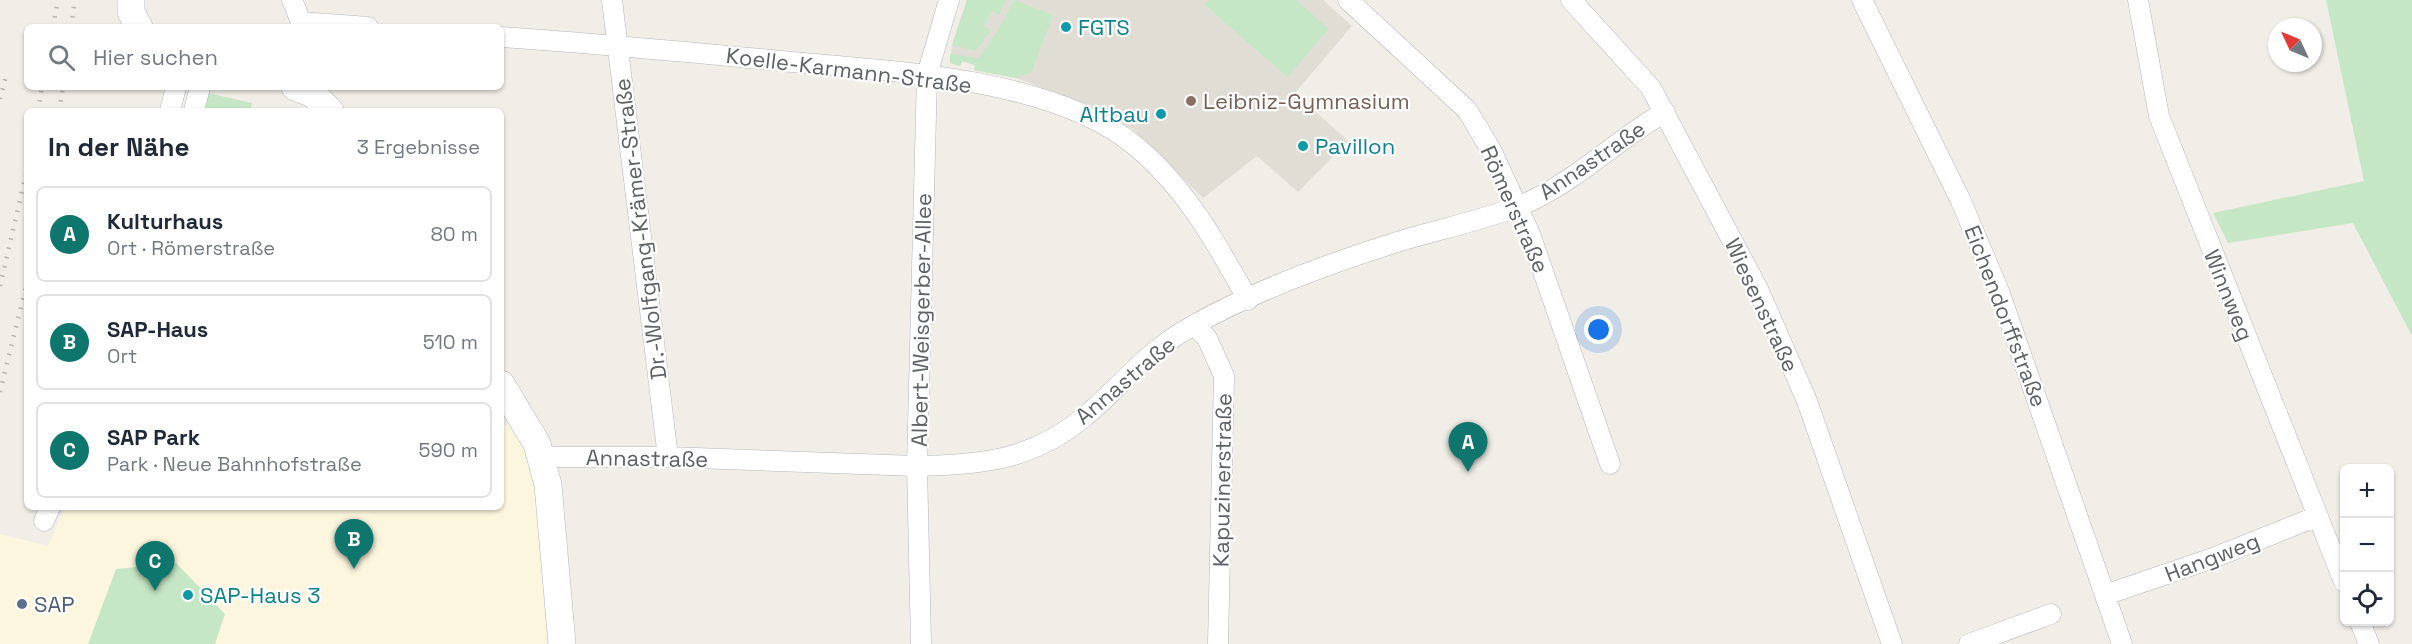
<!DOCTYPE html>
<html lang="de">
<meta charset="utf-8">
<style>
:root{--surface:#fff;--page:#f2f2f3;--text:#1f2937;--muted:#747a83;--line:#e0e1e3;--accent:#0f766e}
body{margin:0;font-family:"Space Grotesk",sans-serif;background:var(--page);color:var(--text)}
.controls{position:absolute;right:18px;bottom:18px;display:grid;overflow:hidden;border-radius:9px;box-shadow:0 2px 4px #0004}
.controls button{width:54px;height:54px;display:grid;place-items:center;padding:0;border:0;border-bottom:2px solid var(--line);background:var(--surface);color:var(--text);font:30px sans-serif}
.compass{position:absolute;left:2268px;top:18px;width:54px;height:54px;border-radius:50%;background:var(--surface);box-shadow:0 2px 4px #0004;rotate:314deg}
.you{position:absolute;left:1599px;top:330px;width:21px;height:21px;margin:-15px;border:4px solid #fff;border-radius:50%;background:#1a73e8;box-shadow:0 0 0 9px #1a73e833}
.badge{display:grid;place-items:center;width:39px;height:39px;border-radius:50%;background:var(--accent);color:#fff;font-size:20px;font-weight:700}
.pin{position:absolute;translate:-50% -50px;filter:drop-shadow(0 2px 3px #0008)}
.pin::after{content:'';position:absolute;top:32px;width:21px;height:18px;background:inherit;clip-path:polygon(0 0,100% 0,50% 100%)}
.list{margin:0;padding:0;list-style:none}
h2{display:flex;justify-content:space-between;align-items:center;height:78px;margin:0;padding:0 24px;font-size:26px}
h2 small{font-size:20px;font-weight:400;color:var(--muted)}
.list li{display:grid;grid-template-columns:39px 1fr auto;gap:18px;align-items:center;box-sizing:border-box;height:96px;margin:0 12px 12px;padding:0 12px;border:2px solid var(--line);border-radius:9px}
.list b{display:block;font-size:22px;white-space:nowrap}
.list p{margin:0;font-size:20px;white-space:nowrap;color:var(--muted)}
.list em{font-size:20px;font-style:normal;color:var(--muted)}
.icon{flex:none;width:33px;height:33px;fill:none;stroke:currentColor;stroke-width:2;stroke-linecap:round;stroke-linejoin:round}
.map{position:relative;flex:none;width:2412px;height:644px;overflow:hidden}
.search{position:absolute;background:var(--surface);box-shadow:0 2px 4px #0004;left:24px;top:24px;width:480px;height:66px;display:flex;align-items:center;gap:15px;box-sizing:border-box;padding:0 21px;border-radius:9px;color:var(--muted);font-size:22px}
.panel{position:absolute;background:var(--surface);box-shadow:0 2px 4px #0004;left:24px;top:108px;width:480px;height:402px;border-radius:9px}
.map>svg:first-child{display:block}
.commercial{fill:#fdf6df}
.education{fill:#e0ddd5}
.green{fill:#c5e7c5}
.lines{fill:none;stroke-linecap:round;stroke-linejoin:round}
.street-casing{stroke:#b4b7bb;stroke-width:21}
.secondary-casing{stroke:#b5b9be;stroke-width:28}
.street{stroke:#fff;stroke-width:20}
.secondary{stroke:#fff;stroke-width:27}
.rail{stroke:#b5b6b7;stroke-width:4.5;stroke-dasharray:1.5 8;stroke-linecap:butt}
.culture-dot{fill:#0f9aa8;stroke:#fff;stroke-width:2}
.education-dot{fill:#8d6e63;stroke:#fff;stroke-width:2}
.service-dot{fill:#5c6f8a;stroke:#fff;stroke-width:2}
.labels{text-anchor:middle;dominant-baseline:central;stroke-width:4.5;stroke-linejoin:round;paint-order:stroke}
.culture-label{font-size:22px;fill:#0d838f;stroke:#fff;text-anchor:start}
.street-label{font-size:22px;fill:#5e6267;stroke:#fff}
.education-label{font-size:22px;fill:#785e54;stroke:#fff;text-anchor:start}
.service-label{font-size:22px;fill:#4e5e75;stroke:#fff;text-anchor:start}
</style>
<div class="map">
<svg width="2412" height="644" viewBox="0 0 2412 644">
<rect width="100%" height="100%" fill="#f0eee7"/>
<!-- commercial -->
<path class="commercial" d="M515,423L529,454L538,514L547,644H0V534L48,546L65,507H501V426Z"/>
<!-- education -->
<path class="education" d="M967,0H1323L1352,26L1295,93L1348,141L1298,192L1257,156L1203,198L1134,130L1094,107L1016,78L974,70L975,65L962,61L960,66L950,63L952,45Z"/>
<!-- green -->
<path class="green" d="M967,0H1006L999,15L992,11L984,26L991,30L976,51L952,45Z
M1014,0L1053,15L1032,71L1016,78L974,70L975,65L962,61L960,66L950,63V54L979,58L997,32Z
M1209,0H1296L1329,29L1287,77L1205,5Z
M2326,0H2412V336L2353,223L2228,243L2213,213L2364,181Z
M207,93L252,103L250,111H202Z
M176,563L225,614L215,644H88L116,569Z"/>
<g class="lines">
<!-- street casing -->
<g class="street-casing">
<path id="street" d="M292,0L303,27
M612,0L668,457
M1348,0L1467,110L1491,150L1530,234L1610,464
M1571,0L1651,88L1758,289L1807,401L1892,644
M1862,0L1960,199L1999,291L2122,644
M2138,0L2159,116L2344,582
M301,22L368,27
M501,37C594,43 688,52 781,61C886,71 1048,76 1133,144C1185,186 1216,242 1248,300
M170,111L176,87
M194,111L200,87
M1194,325L1207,338L1224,376L1218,644
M541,457H668L917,466C981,465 1032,460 1083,418C1123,385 1146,351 1194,325C1254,291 1325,265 1391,244C1432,231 1476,222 1517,207C1573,185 1614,141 1665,112
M44,521L50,507
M2105,595L2213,558L2318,516
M2360,622L2369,644
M921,644L917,466L927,75L949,0
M1969,644L2051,614"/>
</g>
<!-- secondary casing -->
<g class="secondary-casing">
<path id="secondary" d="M131,0V12L139,27
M295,87L313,94L330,111
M501,384L537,444L548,485L562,644"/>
</g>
<!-- street -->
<use href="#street" class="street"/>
<!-- secondary -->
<use href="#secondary" class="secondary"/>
<!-- rail -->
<path class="rail" d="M53,27L58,0
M71,27L75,0
M0,99L6,76
M38,111L42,87
M59,111L63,87
M0,286L27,170
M0,392L27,282"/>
</g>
<!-- markers -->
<g class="culture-dot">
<circle cx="1066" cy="27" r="6"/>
<circle cx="1161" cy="114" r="6"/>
<circle cx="1303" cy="146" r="6"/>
<circle cx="188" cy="595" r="6"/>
</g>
<circle class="education-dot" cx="1191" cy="101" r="6"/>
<circle class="service-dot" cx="22" cy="604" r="6"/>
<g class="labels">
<!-- culture labels -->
<g class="culture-label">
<text x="1078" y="27">FGTS</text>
<text x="1149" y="114" text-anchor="end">Altbau</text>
<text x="1315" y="146">Pavillon</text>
<text x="200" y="595">SAP-Haus 3</text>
</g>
<!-- street labels -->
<g class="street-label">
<text transform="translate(849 70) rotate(7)">Koelle-Karmann-Straße</text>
<text transform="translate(1592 160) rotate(-34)">Annastraße</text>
<text transform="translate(1515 209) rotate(66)">Römerstraße</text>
<text transform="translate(640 229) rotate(-97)">Dr.-Wolfgang-Krämer-Straße</text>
<text transform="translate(2229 295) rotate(68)">Winnweg</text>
<text transform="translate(1762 305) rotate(65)">Wiesenstraße</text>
<text transform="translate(2006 316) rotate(69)">Eichendorffstraße</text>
<text transform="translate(921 320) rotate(-89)">Albert-Weisgerber-Allee</text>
<text transform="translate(1125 380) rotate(-40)">Annastraße</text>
<text transform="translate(647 458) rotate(1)">Annastraße</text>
<text transform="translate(1222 480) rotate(-89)">Kapuzinerstraße</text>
<text transform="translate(2212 557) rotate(-21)">Hangweg</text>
</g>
<!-- education labels -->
<g class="education-label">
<text x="1203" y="101">Leibniz-Gymnasium</text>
</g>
<!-- service labels -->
<g class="service-label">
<text x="34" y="604">SAP</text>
</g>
</g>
</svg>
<div class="controls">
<button>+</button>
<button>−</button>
<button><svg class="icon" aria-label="locate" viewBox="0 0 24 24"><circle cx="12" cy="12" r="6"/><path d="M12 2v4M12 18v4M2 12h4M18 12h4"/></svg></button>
</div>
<svg class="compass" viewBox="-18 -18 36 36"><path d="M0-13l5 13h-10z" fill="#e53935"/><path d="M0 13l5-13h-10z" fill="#747a83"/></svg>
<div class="you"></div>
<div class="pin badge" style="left:1468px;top:472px">A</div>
<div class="pin badge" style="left:354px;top:569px">B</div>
<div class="pin badge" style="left:155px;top:591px">C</div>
<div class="search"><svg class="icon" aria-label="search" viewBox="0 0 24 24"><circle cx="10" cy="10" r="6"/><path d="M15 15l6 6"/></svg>Hier suchen</div>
<section class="panel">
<h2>In der Nähe<small>3 Ergebnisse</small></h2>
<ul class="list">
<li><span class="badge">A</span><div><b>Kulturhaus</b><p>Ort · Römerstraße</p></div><em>80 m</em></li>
<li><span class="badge">B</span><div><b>SAP-Haus</b><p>Ort</p></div><em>510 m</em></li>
<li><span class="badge">C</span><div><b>SAP Park</b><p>Park · Neue Bahnhofstraße</p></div><em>590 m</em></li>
</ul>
</section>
</div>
